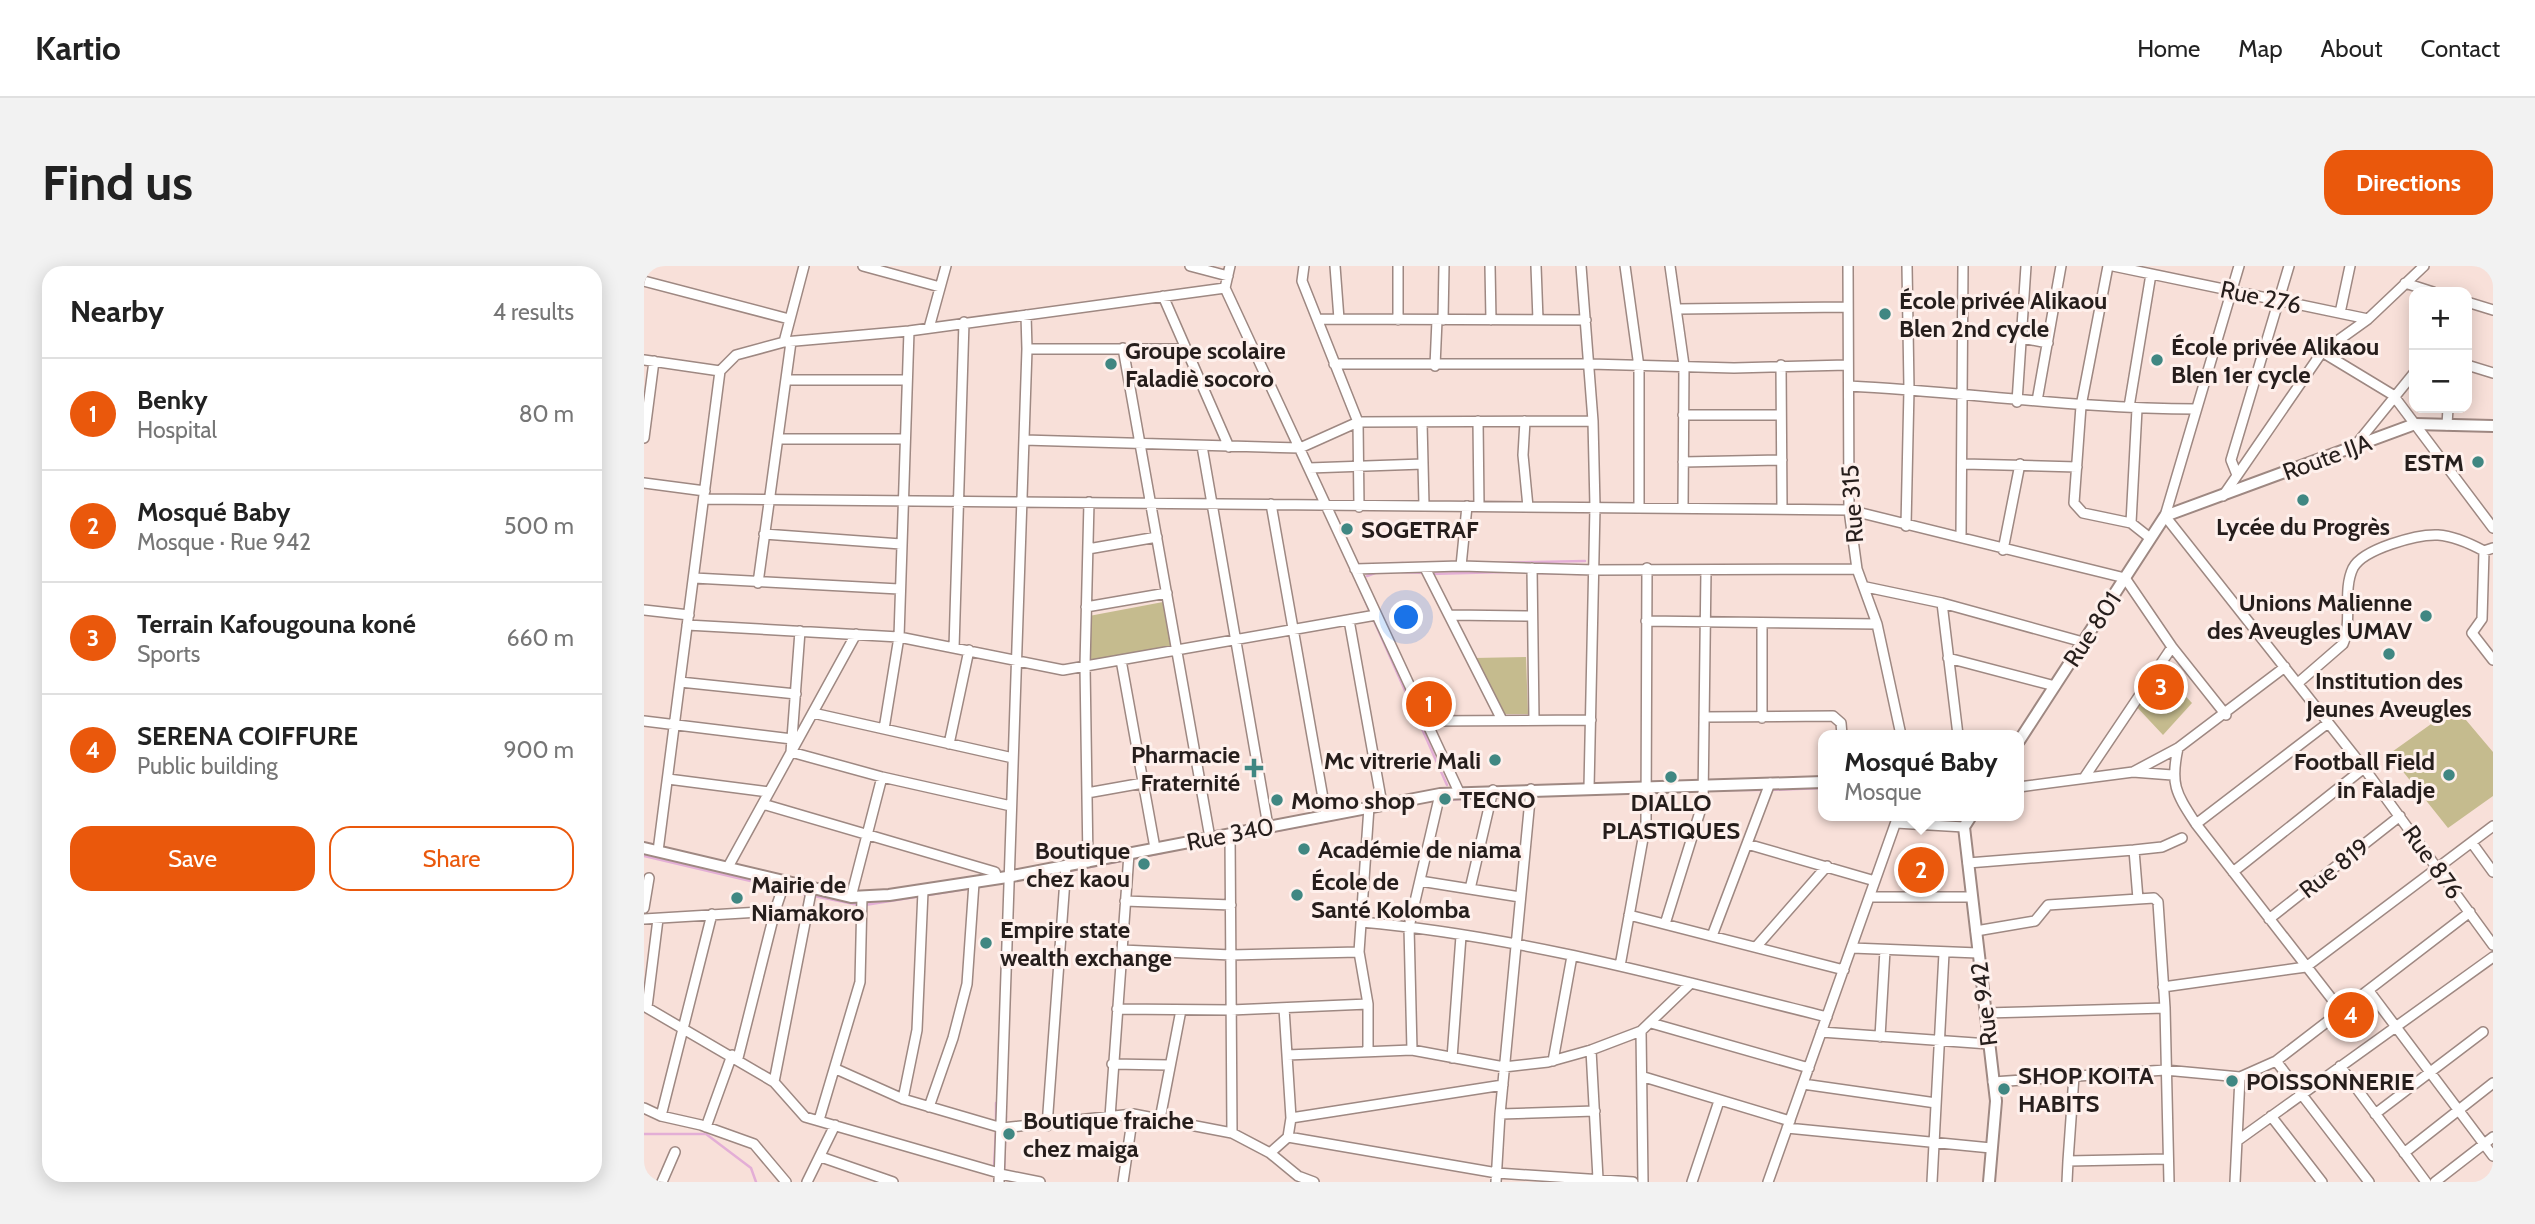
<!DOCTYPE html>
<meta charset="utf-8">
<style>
:root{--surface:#fff;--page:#f2f2f2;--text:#222;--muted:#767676;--line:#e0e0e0;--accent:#ea580c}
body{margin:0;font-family:Cabin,sans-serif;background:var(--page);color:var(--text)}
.controls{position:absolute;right:21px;top:21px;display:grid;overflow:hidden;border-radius:14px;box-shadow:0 4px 18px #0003}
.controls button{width:63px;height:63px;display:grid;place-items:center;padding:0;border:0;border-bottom:2px solid var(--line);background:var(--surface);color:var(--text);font:35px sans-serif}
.you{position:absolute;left:763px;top:352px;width:24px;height:24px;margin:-18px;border:5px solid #fff;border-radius:50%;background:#1a73e8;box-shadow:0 0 0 10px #1a73e833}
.badge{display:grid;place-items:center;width:46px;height:46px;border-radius:50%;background:var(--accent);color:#fff;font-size:23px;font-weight:700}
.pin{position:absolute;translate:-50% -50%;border:4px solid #fff;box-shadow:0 2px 7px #0006}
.popup{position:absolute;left:1174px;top:464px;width:206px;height:91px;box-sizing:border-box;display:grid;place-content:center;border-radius:14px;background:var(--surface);filter:drop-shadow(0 2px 5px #0005);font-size:23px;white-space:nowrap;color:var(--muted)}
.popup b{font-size:26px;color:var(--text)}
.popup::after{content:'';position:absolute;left:50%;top:100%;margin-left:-14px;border:14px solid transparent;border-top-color:var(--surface)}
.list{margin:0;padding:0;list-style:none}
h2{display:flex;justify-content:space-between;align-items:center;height:91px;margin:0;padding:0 28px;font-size:30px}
h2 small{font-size:23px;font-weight:400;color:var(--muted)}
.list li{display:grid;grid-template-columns:46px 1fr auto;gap:21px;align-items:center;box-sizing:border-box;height:112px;padding:0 28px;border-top:2px solid var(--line)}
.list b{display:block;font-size:26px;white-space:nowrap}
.list p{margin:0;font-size:23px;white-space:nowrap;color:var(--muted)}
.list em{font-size:23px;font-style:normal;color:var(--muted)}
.actions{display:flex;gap:14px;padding:21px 28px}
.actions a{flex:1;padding:16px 0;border:2px solid var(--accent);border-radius:21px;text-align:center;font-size:24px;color:var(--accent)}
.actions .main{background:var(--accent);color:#fff}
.map{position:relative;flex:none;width:1849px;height:916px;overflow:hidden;border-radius:21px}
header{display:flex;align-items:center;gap:42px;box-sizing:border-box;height:98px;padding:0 35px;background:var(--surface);border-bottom:2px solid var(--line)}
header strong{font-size:33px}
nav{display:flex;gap:38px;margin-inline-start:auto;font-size:24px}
.intro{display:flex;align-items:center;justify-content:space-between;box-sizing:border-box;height:168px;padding:0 42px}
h1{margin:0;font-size:49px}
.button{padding:18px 32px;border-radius:21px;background:var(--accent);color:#fff;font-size:24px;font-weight:700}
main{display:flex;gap:42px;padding:0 42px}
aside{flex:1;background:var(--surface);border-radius:21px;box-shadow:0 4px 18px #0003}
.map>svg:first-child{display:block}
.green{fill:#c5bb8e}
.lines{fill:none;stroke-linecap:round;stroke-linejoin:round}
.stream{stroke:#e3aed6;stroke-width:2.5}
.minor-casing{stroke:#9e8882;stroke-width:12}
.tertiary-casing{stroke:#9e8882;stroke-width:14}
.minor{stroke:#fff;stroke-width:9}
.tertiary{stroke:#fff;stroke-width:10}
.poi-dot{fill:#408782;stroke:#fef0ec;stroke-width:2.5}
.labels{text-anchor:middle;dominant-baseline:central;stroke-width:6;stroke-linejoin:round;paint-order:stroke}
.street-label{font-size:24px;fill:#261e1c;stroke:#fef0ec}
.poi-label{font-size:24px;font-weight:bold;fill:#261e1c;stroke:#fef0ec;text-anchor:start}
</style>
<header>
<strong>Kartio</strong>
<nav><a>Home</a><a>Map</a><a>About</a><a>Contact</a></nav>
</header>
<div class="intro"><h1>Find us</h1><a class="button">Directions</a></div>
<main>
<aside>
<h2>Nearby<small>4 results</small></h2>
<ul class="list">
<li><span class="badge">1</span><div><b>Benky</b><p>Hospital</p></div><em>80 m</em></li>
<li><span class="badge">2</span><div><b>Mosqué Baby</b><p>Mosque · Rue 942</p></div><em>500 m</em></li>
<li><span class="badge">3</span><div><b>Terrain Kafougouna koné</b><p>Sports</p></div><em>660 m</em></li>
<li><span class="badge">4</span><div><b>SERENA COIFFURE</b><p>Public building</p></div><em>900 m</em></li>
</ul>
<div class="actions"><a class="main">Save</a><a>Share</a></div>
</aside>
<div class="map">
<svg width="1849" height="916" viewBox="0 0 1849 916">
<rect width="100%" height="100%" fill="#f8e0d9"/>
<!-- green -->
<path class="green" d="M519,336L528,378L525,382L450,396L444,390L445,350Z
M882,391L884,448H858L830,392Z
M1517,404L1548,437L1519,469L1490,438Z
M1811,441L1849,486V530L1804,562L1745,488Z"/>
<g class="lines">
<!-- stream -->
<path class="stream" d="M594,59L628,133
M685,256L700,288
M703,294L803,519
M850,297L941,295
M727,299L759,297
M758,306L780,307
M895,307L937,308
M786,308L860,306
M723,310L731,307
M1077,524H1120
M1126,524L1179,522
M857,531H882
M798,534L837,532
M627,566L724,547
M535,583L583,574
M0,590L136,622
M425,605L518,587
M373,614L418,606
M142,624L163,629
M170,630L215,639
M221,639L328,622
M352,837V857
M0,868H62L107,902L112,916
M350,902L352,863
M360,906L362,850"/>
<!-- minor casing -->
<g class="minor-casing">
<path id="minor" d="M219,0L296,21
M546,0L584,10
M586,0L581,22L815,526
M660,0L658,15L714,156L715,241
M691,0L695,53
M846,0L847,54
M892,0L894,54
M937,0L949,155L951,241L945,522
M981,0L995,101V241
M1026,0L1040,99L1039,242
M1204,0L1205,244L1213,303L1233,358L1257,469
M1464,0L1437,140L1430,237L1439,247L1487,257L1506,272
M1469,0L1724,53
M1595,0L1521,250L1720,502L1849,679
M0,15L145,53
M1761,17L1789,26
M519,30L585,181
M1823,36L1849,44
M1034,43L1203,41
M1696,47L1706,0
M673,53L942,54
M754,54V0
M799,54L800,0
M285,62L302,0
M1378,72L1404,77
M140,76L160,0
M479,82L566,572
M383,83H542
M1678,86L1749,129L1849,262
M0,94L76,105
M690,98H946L1090,102L1203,99
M1137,99L1138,243
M1823,99L1849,107
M791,100L793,54
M144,114H263
M1205,120C1321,126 1436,143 1552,143
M1393,135L1417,0
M1373,136L1382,0
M1485,141L1507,8
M1039,149H1137
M834,155L835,240
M881,155L879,189L884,241
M778,156L780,239
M1803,159L1804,142
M0,172L10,95
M135,173H260
M380,174L656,182L714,156L949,155
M558,180L624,560
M1710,181L1770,107
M1039,196L1138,194
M1320,198L1433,201
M665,202L779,198
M1593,209L1587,194L1645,0
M0,217L61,225
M1579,230L1678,86L1724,53L1780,0
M60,233L1205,244L1481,312L1528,381L1582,449
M627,238L682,549
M1487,257L1493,143
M1262,260L1265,123L1263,0
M120,268L257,278
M1317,271L1319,0
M444,283L513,271
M1359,284L1376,198
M1840,285L1838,353L1828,367L1849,394
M817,300L823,240
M781,302L858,454
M888,302L890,454
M711,303L817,300L951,304L1213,303
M50,312L255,323
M114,317L147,76
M1222,321L1298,337L1439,376
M1298,337L1314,469
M442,341L523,327
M0,344L45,349
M807,349L887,350
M705,354L738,538
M1002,355L1233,358
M1118,358V452
M43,359L255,371L419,404L732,349
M156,365L147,486L238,511L367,540
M310,382L320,56
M1304,392L1411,420
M477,394L511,582
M36,416L152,428
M1654,417L1699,378C1709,355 1698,325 1709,302C1719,283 1773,268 1794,269C1809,270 1827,278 1840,285L1849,282
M169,447L369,492
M1060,451L1189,450L1197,457L1198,469
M0,455L148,473
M781,455L947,454
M240,463L255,371L265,65
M305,478L325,384
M1534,482C1526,519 1532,527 1552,558L1698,746
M1489,506L1534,482L1641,401
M1440,512L1528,381
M24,513L125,526
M1375,521L1489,506L1528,509
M443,527L499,517
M119,538L351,606L353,612
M1252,557L1320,561
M1552,558L1684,457
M586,568L588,867
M1828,577L1849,606
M1103,578L1231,615
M1490,584L1518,581L1538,572
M14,585L76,105L92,89L140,76L265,65L581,22
M444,596L441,400L445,236
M1324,597L1490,584L1494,633L1404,639L1391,655L1332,665
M84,601L212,368
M1589,606L1720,502
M776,615L876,631
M826,623L849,524
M207,631L238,511
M1226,631H1328
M1494,633L1510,632L1514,636L1521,742L1525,916
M481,635L587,639
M0,642L5,612
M131,645L141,615
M985,649L1200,704
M0,653L131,645L94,792
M1625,653L1756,550
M717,656C875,670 1030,713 1183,751
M1021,658L1059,536L1062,304
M1068,670L1126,517
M1112,681L1183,600
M1208,682L1334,687
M478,684L587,689L715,686
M976,700L1002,556L1003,302
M1519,721L1662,701L1849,560
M1725,725L1849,890
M0,740L130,816L161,851L355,907
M3,741L14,653
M473,743L587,744L724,738
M1341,747L1521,742
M1007,757L1165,802
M997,765L999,916
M1177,766L1345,778
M1236,771L1241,684
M724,784V738L715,686L725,541
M768,784L765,661L796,528
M947,784L954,913
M643,789L768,784L860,801L904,796L947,784L997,765L1047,717
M808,792L817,670
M909,795L928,690
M1632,795L1725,916
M468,798L524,799
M1696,800L1782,916
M192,803L259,833L358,862L489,848L588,867L626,887L654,910L670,916
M1000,811L1146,855
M130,816L168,621
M1349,816L1521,804L1596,811L1632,795L1826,646
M1159,818L1292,837
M259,833L273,764L279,625
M285,841L309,772L323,718L330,617
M0,842L17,850L68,648
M856,848L951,845
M1731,848L1839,766
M17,850L57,859L110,878L142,916
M1627,850L1678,916
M466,851L485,588
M647,852L859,819
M516,853L537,744
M175,854L216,716L218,631
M403,860L422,600
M62,861L88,789
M1143,862L1347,882
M644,871L853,907L989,916
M1593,875L1849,691
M626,887L644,871L647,852L640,742
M1760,887L1849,817
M177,891L249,916
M1424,895L1430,810
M356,908L396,916
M18,916L31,886
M163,916L191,859
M355,916L383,83L382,49
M479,916L489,848
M852,916L856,848L887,523
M1048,916L1075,835
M1124,916L1254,550
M1288,916L1300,687
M1423,916L1424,895L1523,893
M1591,916L1596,811
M1791,916L1849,871"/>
</g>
<!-- tertiary casing -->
<g class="tertiary-casing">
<path id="tertiary" d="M1375,475L1521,250L1771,158L1849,160
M1327,550L1320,561L1352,835L1345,916
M0,582L207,631L245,629L363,611L796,528L1179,516"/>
</g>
<!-- minor -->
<use href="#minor" class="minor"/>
<!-- tertiary -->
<use href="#tertiary" class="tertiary"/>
</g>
<!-- markers -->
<g class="poi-dot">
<circle cx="1241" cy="48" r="7"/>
<circle cx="1513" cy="94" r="7"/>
<circle cx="467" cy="98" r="7"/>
<circle cx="1834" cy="196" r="7"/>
<circle cx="1659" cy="234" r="7"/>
<circle cx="703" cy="263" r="7"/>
<circle cx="1782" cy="350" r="7"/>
<circle cx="1745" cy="388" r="7"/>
<circle cx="851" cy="494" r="7"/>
<path d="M606.5 491.5h7v7h7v7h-7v7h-7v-7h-7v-7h7z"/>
<circle cx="1805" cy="509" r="7"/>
<circle cx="1027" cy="511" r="7"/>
<circle cx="801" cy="533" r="7"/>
<circle cx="633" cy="534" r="7"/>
<circle cx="660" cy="583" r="7"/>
<circle cx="500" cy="598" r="7"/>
<circle cx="653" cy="629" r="7"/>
<circle cx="93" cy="632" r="7"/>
<circle cx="342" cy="677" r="7"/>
<circle cx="1588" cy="815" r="7"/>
<circle cx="1360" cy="823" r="7"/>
<circle cx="365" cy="868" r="7"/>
</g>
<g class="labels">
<!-- street labels -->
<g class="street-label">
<text transform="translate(1617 31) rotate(12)">Rue 276</text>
<text transform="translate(1683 191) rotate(-20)">Route IJA</text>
<text transform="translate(1208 238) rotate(-94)">Rue 315</text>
<text transform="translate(1448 363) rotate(-57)">Rue 801</text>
<text transform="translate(586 568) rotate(-11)">Rue 340</text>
<text transform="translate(1789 596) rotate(54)">Rue 876</text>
<text transform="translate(1690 602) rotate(-38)">Rue 819</text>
<text transform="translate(1340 738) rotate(-97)">Rue 942</text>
</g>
<!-- poi labels -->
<g class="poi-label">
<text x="1255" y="34">École privée Alikaou<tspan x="1255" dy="28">Blen 2nd cycle</tspan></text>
<text x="1527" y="80">École privée Alikaou<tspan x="1527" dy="28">Blen 1er cycle</tspan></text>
<text x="481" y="84">Groupe scolaire<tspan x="481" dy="28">Faladiè socoro</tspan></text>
<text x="1820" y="196" text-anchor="end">ESTM</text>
<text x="1659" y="260" text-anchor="middle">Lycée du Progrès</text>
<text x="717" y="263">SOGETRAF</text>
<text x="1768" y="336" text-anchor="end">Unions Malienne<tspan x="1768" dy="28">des Aveugles UMAV</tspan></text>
<text x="1745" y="414" text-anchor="middle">Institution des<tspan x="1745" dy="28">Jeunes Aveugles</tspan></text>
<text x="596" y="488" text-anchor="end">Pharmacie<tspan x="596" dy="28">Fraternité</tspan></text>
<text x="837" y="494" text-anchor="end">Mc vitrerie Mali</text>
<text x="1791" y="495" text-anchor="end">Football Field<tspan x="1791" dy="28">in Faladje</tspan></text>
<text x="815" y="533">TECNO</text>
<text x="647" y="534">Momo shop</text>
<text x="1027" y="536" text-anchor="middle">DIALLO<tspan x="1027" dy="28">PLASTIQUES</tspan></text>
<text x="674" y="583">Académie de niama</text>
<text x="486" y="584" text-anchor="end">Boutique<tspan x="486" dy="28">chez kaou</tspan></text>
<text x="667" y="615">École de<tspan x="667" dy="28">Santé Kolomba</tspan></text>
<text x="107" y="618">Mairie de<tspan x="107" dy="28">Niamakoro</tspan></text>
<text x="356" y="663">Empire state<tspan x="356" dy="28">wealth exchange</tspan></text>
<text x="1374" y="809">SHOP KOITA<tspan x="1374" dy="28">HABITS</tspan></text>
<text x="1602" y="815">POISSONNERIE</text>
<text x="379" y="854">Boutique fraiche<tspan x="379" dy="28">chez maiga</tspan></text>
</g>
</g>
</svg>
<div class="controls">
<button>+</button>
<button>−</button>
</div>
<div class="you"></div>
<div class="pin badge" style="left:785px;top:438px">1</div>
<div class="pin badge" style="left:1277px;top:604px">2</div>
<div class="popup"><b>Mosqué Baby</b>Mosque</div>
<div class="pin badge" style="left:1517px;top:421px">3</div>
<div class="pin badge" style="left:1707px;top:749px">4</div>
</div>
</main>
